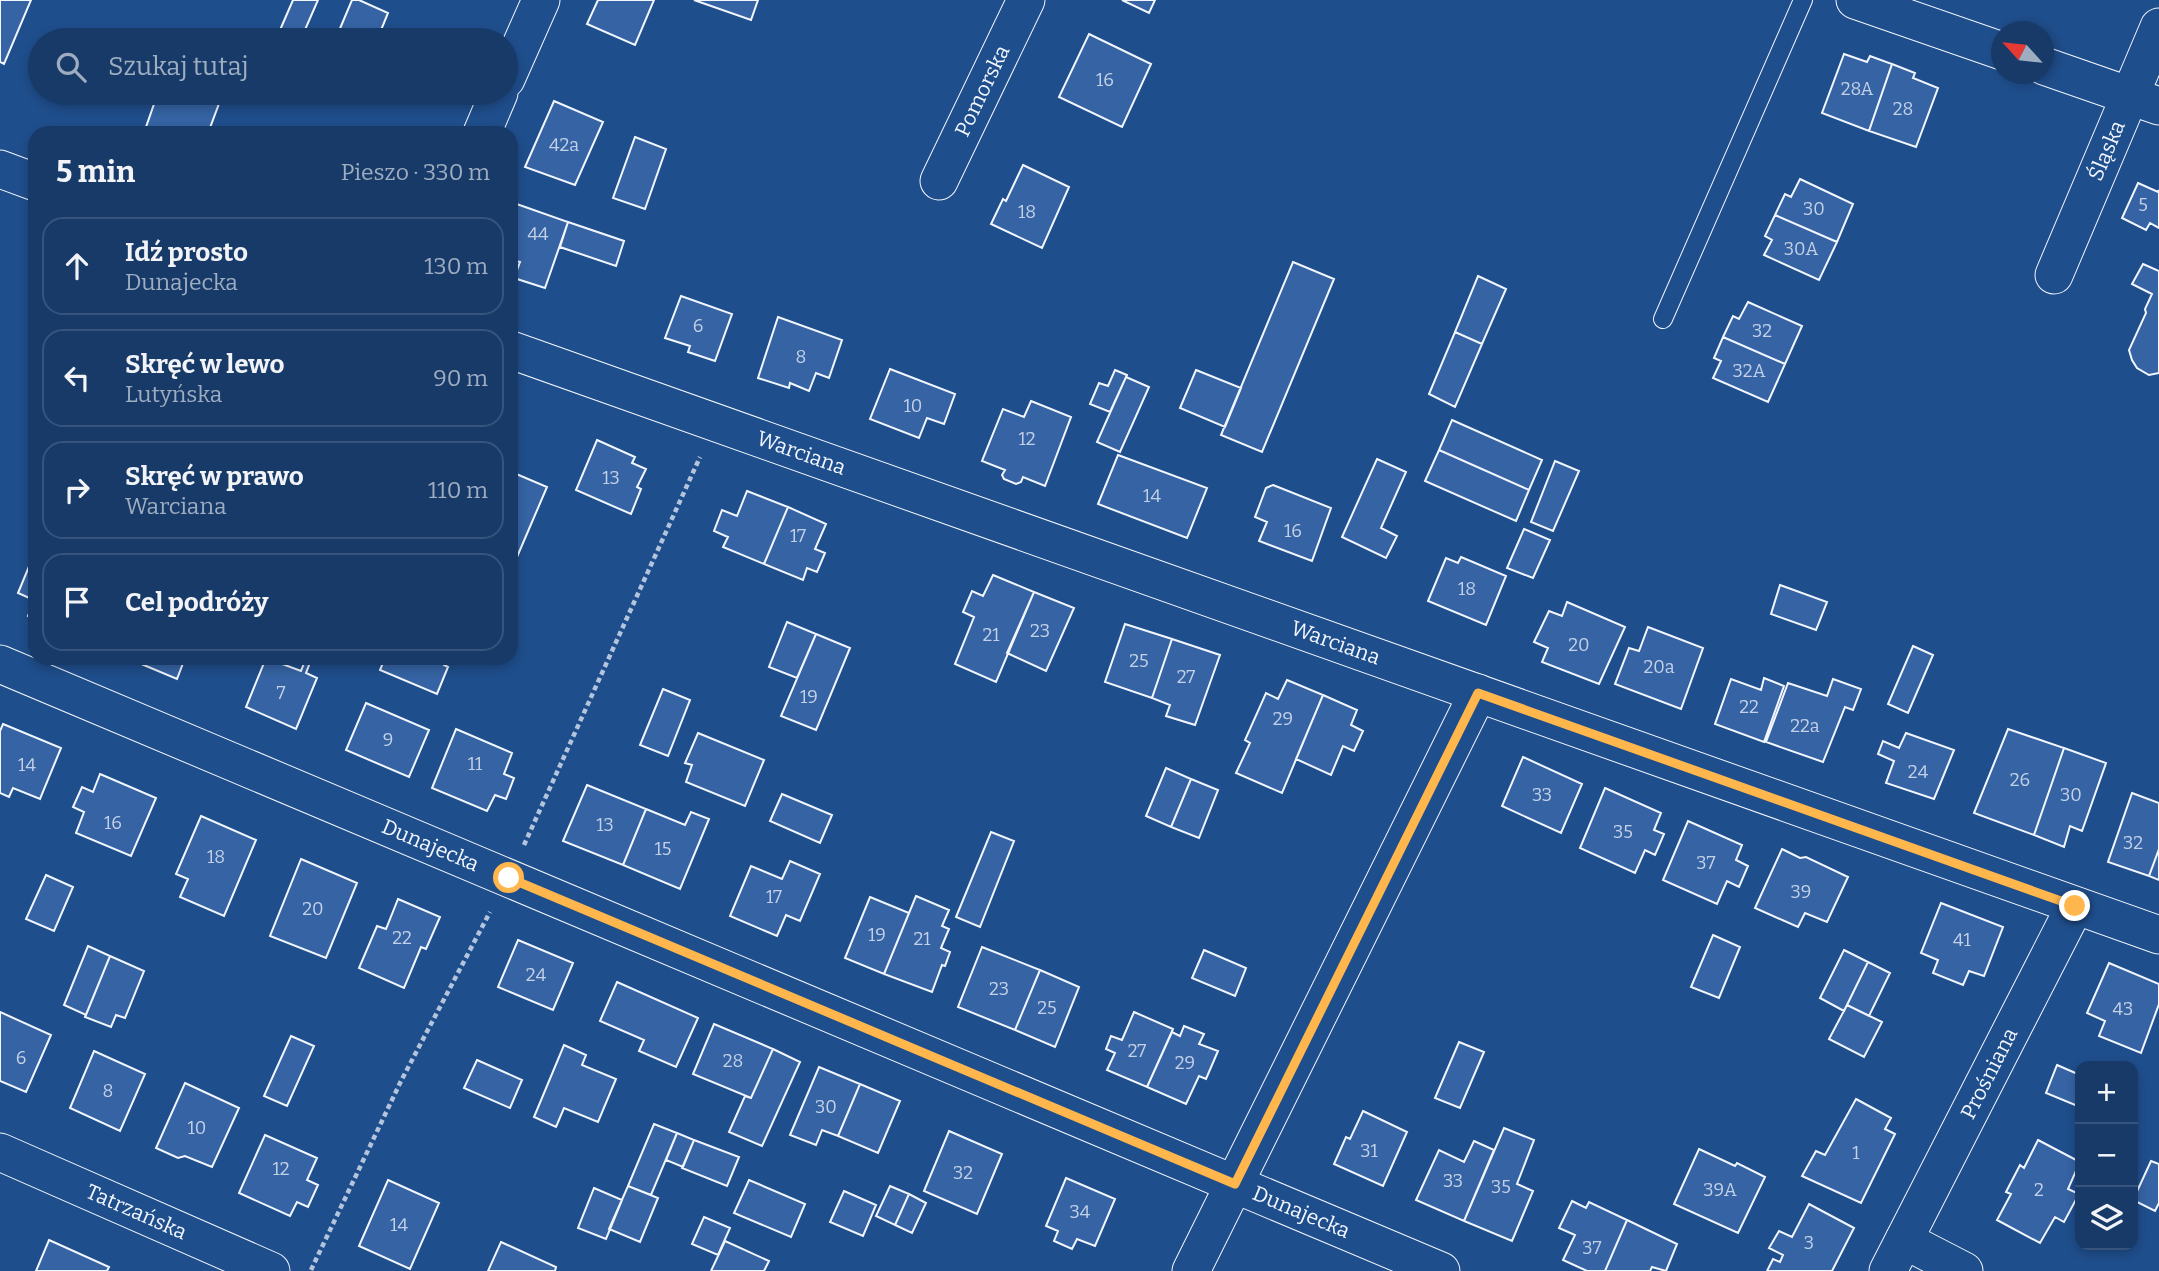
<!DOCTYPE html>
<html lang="pl">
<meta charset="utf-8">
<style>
:root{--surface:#173a69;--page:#244571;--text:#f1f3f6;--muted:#9eadc0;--line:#36547d}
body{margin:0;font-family:Bitter,serif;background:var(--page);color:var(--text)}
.controls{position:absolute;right:21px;bottom:21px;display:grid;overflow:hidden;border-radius:14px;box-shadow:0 4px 10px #0003}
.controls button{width:63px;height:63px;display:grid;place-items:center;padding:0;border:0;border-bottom:2px solid var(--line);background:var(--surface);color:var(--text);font:35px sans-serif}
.compass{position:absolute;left:1991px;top:21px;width:63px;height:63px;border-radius:50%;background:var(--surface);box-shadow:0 4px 10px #0003;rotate:297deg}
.stop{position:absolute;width:21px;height:21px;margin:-16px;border:5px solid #ffb74d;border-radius:50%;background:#fff}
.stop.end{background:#ffb74d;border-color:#fff;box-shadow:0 2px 7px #0008}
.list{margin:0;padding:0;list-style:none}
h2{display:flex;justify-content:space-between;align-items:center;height:91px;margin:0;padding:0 28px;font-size:30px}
h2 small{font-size:23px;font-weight:400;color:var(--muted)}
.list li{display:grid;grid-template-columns:46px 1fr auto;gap:21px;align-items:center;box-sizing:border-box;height:98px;margin:0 14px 14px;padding:0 14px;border:2px solid var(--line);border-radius:21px}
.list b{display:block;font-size:26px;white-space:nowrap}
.list p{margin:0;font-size:23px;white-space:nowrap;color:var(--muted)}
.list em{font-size:23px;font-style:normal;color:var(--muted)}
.icon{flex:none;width:38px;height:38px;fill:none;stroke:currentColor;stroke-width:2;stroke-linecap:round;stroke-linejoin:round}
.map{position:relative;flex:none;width:2159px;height:1271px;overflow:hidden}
.search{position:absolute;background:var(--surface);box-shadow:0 4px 10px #0003;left:28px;top:28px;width:490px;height:77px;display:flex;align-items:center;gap:18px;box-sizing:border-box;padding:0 24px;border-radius:38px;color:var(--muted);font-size:26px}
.panel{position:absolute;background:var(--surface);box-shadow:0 4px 10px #0003;left:28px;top:126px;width:490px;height:539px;border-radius:21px}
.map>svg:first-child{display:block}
.building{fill:#3563a3;stroke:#f2f6ff;stroke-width:2}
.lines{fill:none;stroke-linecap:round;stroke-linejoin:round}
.service-casing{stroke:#f2f6ff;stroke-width:20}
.minor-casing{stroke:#f2f6ff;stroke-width:39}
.path{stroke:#b3c4dc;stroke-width:4.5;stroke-dasharray:5 3.5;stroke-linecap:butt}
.service{stroke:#1f4e8c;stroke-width:18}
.minor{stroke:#1f4e8c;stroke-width:37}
.route{stroke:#ffb74d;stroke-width:9}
.labels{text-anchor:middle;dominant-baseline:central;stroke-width:5;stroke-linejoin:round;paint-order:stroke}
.number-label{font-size:18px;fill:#c3d1e8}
.street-label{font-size:21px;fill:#f2f6ff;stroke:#1f4e8c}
</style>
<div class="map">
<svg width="2159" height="1271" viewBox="0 0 2159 1271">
<rect width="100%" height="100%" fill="#1f4e8c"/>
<!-- building -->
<path class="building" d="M0,0H31L4,64L0,62Z
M293,0H318L301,39L280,30Z
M352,0H359L388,13L377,40H342L336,38Z
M598,0H654L635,45L587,24Z
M694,0H758L751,20Z
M1122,0H1155L1149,13Z
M1089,34L1151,64L1122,127L1059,97Z
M1844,54L1867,62L1870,56L1892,64L1869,131L1822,113Z
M1892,64L1915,73L1913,78L1938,88L1916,147L1869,131Z
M124,93H223L208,133H163L146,127L154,104Z
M554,101L603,122L575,185L525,167Z
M635,137L666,149L645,209L613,198Z
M1023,165L1069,187L1042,248L991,224L1003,199L1006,201Z
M1800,179L1853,204L1837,242L1775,215L1785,194L1791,197Z
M2138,183L2158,192L2159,190V228L2150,223L2146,230L2122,218Z
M511,202L568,222L545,288L514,278L520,262L511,260Z
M1775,215L1837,242L1819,280L1764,255L1772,240L1765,236Z
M568,222L624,241L616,266L560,247Z
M1293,262L1334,279L1262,452L1221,435Z
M2143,264L2159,271V373L2149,375L2137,368L2132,360L2129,350L2146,313L2145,309L2152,294L2132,284Z
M1478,276L1506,289L1482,344L1455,332Z
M681,296L732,314L715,361L688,352L690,346L665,338Z
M1748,302L1802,326L1785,364L1723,337L1733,316L1739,319Z
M778,317L842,340L829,378L816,373L809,391L790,383L789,388L758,378Z
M1455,332L1482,344L1455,407L1429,394Z
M1723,337L1785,364L1768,402L1713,378L1721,361L1714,358Z
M890,369L955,394L944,424L927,418L919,438L870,419Z
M1115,370L1127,375L1110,412L1090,404L1099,383L1108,386Z
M1196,370L1241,388L1225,427L1180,408Z
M1126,377L1149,387L1120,452L1097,442Z
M1031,401L1071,417L1045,486L1023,477L1021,482L1016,484L1004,479L1002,475L1005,470L982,461L1003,409L1024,417Z
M1452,420L1542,460L1529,490L1439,450Z
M597,440L635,457L632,463L646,469L637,487L641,489L631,514L576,490Z
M1439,450L1529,490L1516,521L1425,481Z
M1118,455L1207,488L1187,538L1098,504Z
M1377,459L1406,472L1381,528L1397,536L1386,558L1342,537Z
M1555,461L1579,471L1553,531L1531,522Z
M514,473L547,487L511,571V480Z
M1273,485L1331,508L1312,561L1259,541L1267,522L1255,517L1266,488Z
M747,491L788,507L764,564L723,547L728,537L714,531L722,510L737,516Z
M788,507L826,524L815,549L825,553L817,572L807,568L803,580L764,564Z
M1524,529L1550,540L1533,578L1507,568Z
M35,552V619L28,616L34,600L18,593Z
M1461,557L1506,576L1486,625L1428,601L1446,558L1458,563Z
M993,575L1034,592L996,682L955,664L974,617L963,612L972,591L983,596Z
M1780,585L1827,602L1816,630L1771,614Z
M1034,592L1074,608L1046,671L1007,653Z
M1567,602L1625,627L1599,684L1542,662L1548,648L1534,642L1549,611L1562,616Z
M787,622L816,634L797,678L769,667Z
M1125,624L1172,639L1152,698L1105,682Z
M1648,627L1703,648L1681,709L1615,684L1629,648L1639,651Z
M816,634L850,648L816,730L781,716Z
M1172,639L1220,655L1195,725L1166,716L1170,705L1152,698Z
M1913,646L1933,655L1908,713L1888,704Z
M127,658H185L177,679Z
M266,658L301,671L306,658L311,660L306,673L317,678L296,729L246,707Z
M385,658H447L444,665L448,667L437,694L380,670Z
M1764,678L1784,686L1764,742L1715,724L1731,679L1761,690Z
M1833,679L1861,689L1853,710L1845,707L1823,762L1766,742L1788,683L1827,696Z
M1287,680L1323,695L1282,793L1236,773L1250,743L1245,740L1266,693L1278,699Z
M663,689L690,700L668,756L640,745Z
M1323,695L1357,710L1351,725L1363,731L1354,751L1343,746L1331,775L1296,759Z
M366,703L429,730L409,777L346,750Z
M3,724L61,748L40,799L13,788L9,797L0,793V731Z
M456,729L512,753L504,774L514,778L506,799L495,795L487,811L432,788Z
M2008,729L2064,748L2034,835L1974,813Z
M698,733L764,760L745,806L686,782L692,765L685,763Z
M1906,733L1954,750L1934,799L1886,783L1894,761L1878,754L1883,741L1899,748Z
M2064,748L2106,763L2082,831L2070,826L2064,847L2034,835Z
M1523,757L1582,784L1561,833L1502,806Z
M1166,768L1191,779L1171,827L1146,816Z
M100,774L156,798L131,856L76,833L84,812L73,807L82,787L93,792Z
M1191,779L1218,790L1199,838L1171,827Z
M587,785L646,809L623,865L563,841Z
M1605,788L1661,813L1654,830L1664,834L1655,855L1645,850L1635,873L1580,848Z
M2132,793L2159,803V849L2149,876L2108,862Z
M782,794L832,815L820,843L770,821Z
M646,809L685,825L691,812L709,819L680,889L623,865Z
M201,816L256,840L224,916L180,897L188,879L176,874Z
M1688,821L1742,845L1736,860L1748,866L1739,887L1727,881L1717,904L1663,880Z
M991,832L1014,841L980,927L956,917Z
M1782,849L1800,858L1806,857L1848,877L1827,922L1805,913L1798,927L1755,908Z
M2159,849V880L2149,876Z
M301,859L357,883L326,958L270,936Z
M790,861L820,874L800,921L786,915L777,936L730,916L751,866L782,879Z
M46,875L73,887L54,931L26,919Z
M916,896L949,910L942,926L949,929L941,948L950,952L945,966L942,965L932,992L884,974Z
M870,897L909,913L884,974L845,958Z
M398,899L440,917L426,949L421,947L404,988L359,968L377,926L386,929Z
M1941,903L2003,927L1984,976L1969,971L1963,985L1933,973L1938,960L1921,953Z
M1713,935L1740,947L1719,998L1691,987Z
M518,940L573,963L553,1010L498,987Z
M88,946L110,956L86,1015L64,1005Z
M982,947L1040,970L1015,1030L958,1007Z
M1204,950L1246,968L1235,996L1192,978Z
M1844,950L1868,962L1844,1011L1820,998Z
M110,956L144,971L125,1018L116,1015L111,1027L85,1017Z
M1868,962L1890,973L1869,1016L1847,1005Z
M2109,963L2159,984V1004L2141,1053L2099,1036L2105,1021L2087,1013Z
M1040,970L1079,987L1055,1047L1015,1030Z
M617,982L698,1018L676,1067L639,1051L644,1040L600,1021Z
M1847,1005L1882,1022L1864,1057L1829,1039Z
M0,1012L51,1035L26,1092L0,1081Z
M1134,1012L1173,1029L1147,1087L1107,1070L1115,1053L1106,1049L1111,1036L1122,1040Z
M714,1024L773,1049L751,1098L693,1074Z
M1184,1026L1204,1034L1199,1044L1218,1051L1206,1079L1199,1076L1186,1104L1147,1087L1172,1032L1180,1036Z
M291,1036L314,1046L287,1106L264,1096Z
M1459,1042L1484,1052L1460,1108L1435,1098Z
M564,1045L586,1055L582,1065L616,1079L598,1122L564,1108L556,1127L534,1117Z
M773,1049L800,1062L762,1146L729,1132L745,1096L751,1098Z
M94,1051L145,1074L120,1131L70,1108Z
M477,1060L522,1080L510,1108L464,1088Z
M2057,1065L2080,1075V1107L2046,1093Z
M819,1067L860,1084L838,1136L822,1130L816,1145L790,1135Z
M185,1083L239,1108L212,1167L185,1156L178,1158L156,1148Z
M860,1084L900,1101L878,1153L838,1136Z
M1856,1099L1891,1118L1885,1129L1895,1134L1861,1203L1802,1176L1816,1151L1825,1155Z
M1363,1111L1407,1132L1383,1186L1334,1164L1346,1137L1350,1139Z
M654,1124L677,1133L651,1195L628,1186Z
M1504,1128L1534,1140L1517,1184L1533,1191L1512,1241L1464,1221Z
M949,1131L1002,1154L977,1214L924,1191Z
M677,1133L694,1140L683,1167L666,1160Z
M265,1135L317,1158L307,1180L318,1185L308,1207L297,1202L290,1216L239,1193Z
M694,1140L739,1157L727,1186L682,1168Z
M2038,1140L2080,1162L2068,1189L2079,1194L2064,1222L2055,1217L2040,1243L1997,1220L2011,1194L2006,1192L2020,1165L2024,1168Z
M1474,1141L1494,1150L1464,1221L1416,1200L1439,1150L1464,1162Z
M1699,1149L1735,1166L1737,1163L1765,1177L1738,1233L1674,1204Z
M2151,1161L2159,1164V1203L2155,1211L2133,1200Z
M1066,1178L1115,1199L1095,1246L1077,1239L1072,1249L1054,1241L1058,1231L1046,1226Z
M388,1180L439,1203L410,1269L359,1246Z
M749,1180L805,1204L791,1237L734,1213Z
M628,1186L658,1198L640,1242L609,1229Z
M890,1186L909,1194L895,1225L876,1216Z
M594,1188L622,1200L606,1239L578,1228Z
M844,1191L876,1205L863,1236L830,1222Z
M909,1194L926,1203L912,1233L895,1225Z
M1572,1201L1586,1208L1589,1202L1627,1220L1605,1271H1587L1563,1260L1575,1235L1559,1228Z
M1809,1204L1854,1228L1832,1271H1767L1773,1259L1780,1262L1783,1255L1769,1248L1779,1231L1792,1237Z
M704,1217L730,1228L718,1255L692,1244Z
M1627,1220L1677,1244L1666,1271L1652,1267L1650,1271H1605Z
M49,1240L109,1267L107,1271H36Z
M725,1241L769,1261L764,1271H711Z
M501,1242L556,1267L555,1271H488Z"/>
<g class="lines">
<!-- service casing -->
<g class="service-casing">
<path id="service" d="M1663,319L1803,0"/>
</g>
<!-- minor casing -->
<g class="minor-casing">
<g id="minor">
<path d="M1855,0L2002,51"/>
<path d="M2044,66L2159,106"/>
<path d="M506,79L541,0"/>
<path d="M482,133L499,93"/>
<path d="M0,169L35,182"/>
<path id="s1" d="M939,181L1026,0"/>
<path id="s2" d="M2054,275L2159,27"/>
<path id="s3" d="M511,350L2159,935"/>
<path id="s4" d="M0,664L1441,1271"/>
<path id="s5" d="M0,1152L271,1271"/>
<path d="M1904,1240L1964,1271"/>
<path d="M1191,1271L1478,693"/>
<path id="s6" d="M1888,1271L2075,906"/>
</g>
</g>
<!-- path -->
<path class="path" d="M524,845L700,457
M311,1270L401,1081L490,912"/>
<!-- service -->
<use href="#service" class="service"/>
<!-- minor -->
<use href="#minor" class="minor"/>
</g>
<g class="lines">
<!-- route -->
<path class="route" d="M509,878L1235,1184L1478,693L2075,906"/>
</g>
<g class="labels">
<!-- number labels -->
<g class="number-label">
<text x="1105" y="80">16</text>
<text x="1857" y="89">28A</text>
<text x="1903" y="109">28</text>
<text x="564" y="145">42a</text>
<text x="2143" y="205">5</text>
<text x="1814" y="209">30</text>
<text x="1027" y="212">18</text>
<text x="538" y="234">44</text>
<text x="1801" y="249">30A</text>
<text x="698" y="326">6</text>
<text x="1762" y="331">32</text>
<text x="801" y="357">8</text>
<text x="1749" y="371">32A</text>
<text x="913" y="406">10</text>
<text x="1027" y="439">12</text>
<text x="611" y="478">13</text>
<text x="1152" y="496">14</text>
<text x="1293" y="531">16</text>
<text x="798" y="536">17</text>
<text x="1467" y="589">18</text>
<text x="1040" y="631">23</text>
<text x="991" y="635">21</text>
<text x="1579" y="645">20</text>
<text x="1139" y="661">25</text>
<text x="1659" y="667">20a</text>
<text x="1186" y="677">27</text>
<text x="281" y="693">7</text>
<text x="809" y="697">19</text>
<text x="1749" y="707">22</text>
<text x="1283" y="719">29</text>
<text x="1805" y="726">22a</text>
<text x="388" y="740">9</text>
<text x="475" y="764">11</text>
<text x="27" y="765">14</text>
<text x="1918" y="772">24</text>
<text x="2020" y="780">26</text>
<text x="1542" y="795">33</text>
<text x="2071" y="795">30</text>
<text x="113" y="823">16</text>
<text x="605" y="825">13</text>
<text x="1623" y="832">35</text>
<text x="2133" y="843">32</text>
<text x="663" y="849">15</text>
<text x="216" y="857">18</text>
<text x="1706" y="863">37</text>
<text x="1801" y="892">39</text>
<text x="774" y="897">17</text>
<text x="313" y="909">20</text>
<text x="877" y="935">19</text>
<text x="402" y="938">22</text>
<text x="922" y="939">21</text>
<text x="1962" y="940">41</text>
<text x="536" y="975">24</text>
<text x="999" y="989">23</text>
<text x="1047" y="1008">25</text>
<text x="2123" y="1009">43</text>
<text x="1137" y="1051">27</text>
<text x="21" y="1058">6</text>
<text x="733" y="1061">28</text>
<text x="1185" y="1063">29</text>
<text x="108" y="1091">8</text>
<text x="826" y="1107">30</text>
<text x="197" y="1128">10</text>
<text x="1369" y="1151">31</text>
<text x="1856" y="1153">1</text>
<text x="281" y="1169">12</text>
<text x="963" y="1173">32</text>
<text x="1453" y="1181">33</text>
<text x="1501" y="1187">35</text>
<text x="1720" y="1190">39A</text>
<text x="2039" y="1190">2</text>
<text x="1080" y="1212">34</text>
<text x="399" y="1225">14</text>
<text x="1809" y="1243">3</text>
<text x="1592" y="1248">37</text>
</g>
<!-- street labels -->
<g class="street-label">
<text stroke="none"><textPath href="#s1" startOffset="100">Pomorska</textPath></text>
<text stroke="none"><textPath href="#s2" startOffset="135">Śląska</textPath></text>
<text stroke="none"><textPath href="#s3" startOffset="308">Warciana</textPath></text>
<text stroke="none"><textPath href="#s3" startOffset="875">Warciana</textPath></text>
<text stroke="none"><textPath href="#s4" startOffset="467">Dunajecka</textPath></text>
<text stroke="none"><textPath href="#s6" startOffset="222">Prośniana</textPath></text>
<text stroke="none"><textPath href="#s5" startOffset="149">Tatrzańska</textPath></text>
<text stroke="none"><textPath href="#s4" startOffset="1412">Dunajecka</textPath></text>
</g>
</g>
</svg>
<div class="controls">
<button>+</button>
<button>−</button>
<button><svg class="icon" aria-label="layers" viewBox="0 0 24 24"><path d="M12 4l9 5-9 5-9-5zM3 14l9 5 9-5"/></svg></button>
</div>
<svg class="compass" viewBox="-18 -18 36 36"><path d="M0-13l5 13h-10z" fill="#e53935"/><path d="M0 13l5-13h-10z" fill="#9eadc0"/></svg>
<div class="stop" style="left:509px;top:878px"></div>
<div class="stop end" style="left:2075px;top:906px"></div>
<div class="search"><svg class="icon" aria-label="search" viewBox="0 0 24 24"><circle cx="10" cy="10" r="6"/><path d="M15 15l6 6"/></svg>Szukaj tutaj</div>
<section class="panel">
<h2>5 min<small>Pieszo · 330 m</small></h2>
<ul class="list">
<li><svg class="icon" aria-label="ahead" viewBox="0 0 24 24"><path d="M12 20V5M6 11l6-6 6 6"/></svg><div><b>Idź prosto</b><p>Dunajecka</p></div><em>130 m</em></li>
<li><svg class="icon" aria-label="left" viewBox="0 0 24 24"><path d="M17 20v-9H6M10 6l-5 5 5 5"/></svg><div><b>Skręć w lewo</b><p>Lutyńska</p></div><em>90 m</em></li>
<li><svg class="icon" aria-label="right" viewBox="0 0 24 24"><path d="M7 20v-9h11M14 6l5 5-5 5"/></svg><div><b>Skręć w prawo</b><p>Warciana</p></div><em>110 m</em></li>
<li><svg class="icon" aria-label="arrive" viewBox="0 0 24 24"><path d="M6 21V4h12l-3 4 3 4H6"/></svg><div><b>Cel podróży</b></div></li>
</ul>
</section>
</div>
